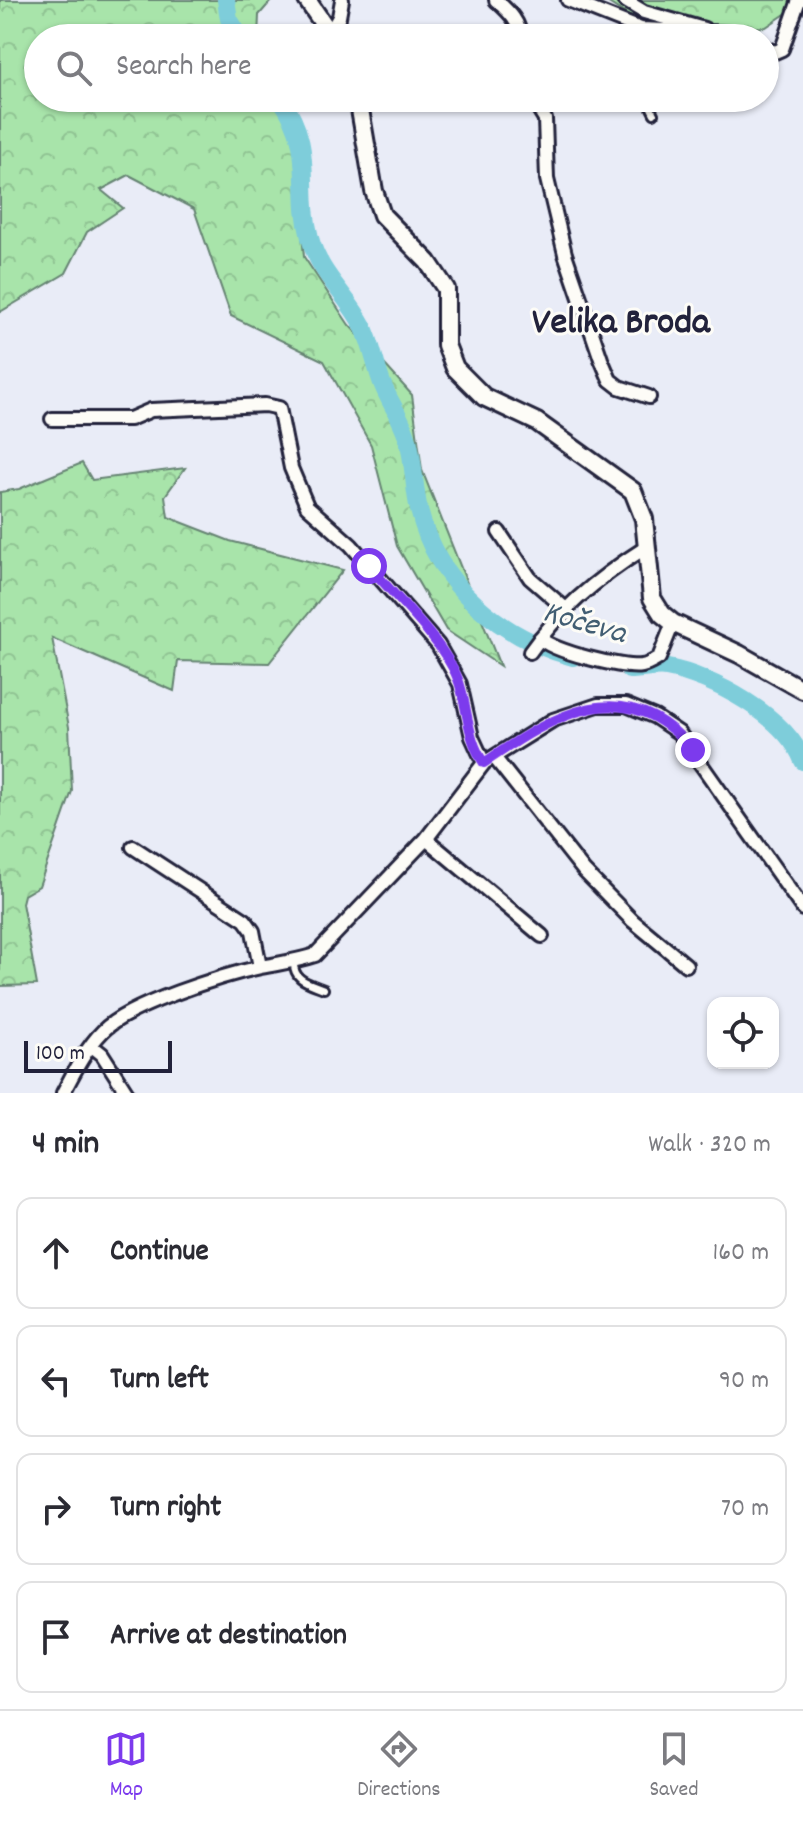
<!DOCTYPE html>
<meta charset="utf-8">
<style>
:root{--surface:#fff;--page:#f2f2f3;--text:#2b2b33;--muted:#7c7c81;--line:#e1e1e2;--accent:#7c3aed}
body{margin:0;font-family:Dekko,sans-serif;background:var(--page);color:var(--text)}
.controls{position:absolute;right:24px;bottom:24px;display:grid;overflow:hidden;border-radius:16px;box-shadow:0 2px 6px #0004}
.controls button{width:72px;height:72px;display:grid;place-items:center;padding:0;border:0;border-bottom:2px solid var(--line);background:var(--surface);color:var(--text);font:40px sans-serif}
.scale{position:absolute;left:24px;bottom:20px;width:148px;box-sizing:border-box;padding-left:8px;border:4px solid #22223b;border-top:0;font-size:22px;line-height:28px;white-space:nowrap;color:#22223b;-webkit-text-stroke:6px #fdfcf7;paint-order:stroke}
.stop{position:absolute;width:24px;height:24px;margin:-18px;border:6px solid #7c3aed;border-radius:50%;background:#fff}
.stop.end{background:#7c3aed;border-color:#fff;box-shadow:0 2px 8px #0008}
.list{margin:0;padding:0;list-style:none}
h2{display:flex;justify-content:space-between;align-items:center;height:104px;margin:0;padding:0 32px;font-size:34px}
h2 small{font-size:26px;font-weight:400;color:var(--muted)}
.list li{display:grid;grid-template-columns:52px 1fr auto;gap:24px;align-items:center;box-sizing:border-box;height:112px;margin:0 16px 16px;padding:0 16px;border:2px solid var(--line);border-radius:16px}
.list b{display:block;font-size:30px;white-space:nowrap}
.list em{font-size:26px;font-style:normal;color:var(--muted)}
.icon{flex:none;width:44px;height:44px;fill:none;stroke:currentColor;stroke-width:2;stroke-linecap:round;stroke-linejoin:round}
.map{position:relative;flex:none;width:803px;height:1093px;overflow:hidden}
.search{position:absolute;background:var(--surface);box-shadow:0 2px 6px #0004;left:24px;right:24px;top:24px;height:88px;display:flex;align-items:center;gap:20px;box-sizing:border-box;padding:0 28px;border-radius:44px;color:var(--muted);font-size:30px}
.sheet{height:616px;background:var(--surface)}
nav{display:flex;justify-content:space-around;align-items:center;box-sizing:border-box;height:112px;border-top:2px solid var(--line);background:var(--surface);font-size:22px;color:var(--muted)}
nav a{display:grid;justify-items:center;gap:4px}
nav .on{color:var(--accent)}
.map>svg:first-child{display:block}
.forest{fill:url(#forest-crowns);stroke:#658372;stroke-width:2}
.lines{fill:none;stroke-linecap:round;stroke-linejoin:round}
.river{stroke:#7ecdda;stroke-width:18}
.service-casing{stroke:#22223b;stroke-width:12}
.minor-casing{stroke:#22223b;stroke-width:18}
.secondary-casing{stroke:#22223b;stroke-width:22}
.service{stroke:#fdfcf7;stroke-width:6}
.minor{stroke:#fdfcf7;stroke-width:12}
.secondary{stroke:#fdfcf7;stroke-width:16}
.route{stroke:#7c3aed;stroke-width:10}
.labels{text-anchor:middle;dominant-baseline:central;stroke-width:6;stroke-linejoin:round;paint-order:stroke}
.water-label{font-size:32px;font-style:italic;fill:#425e73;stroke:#fdfcf7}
.district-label{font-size:38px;font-weight:bold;fill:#22223b;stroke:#fdfcf7}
</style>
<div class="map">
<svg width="803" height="1093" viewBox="0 0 803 1093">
<defs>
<pattern id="forest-crowns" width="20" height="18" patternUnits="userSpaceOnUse" patternTransform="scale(2)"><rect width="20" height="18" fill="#a8e4aa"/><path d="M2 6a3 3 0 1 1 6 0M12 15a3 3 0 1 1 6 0" fill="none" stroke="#90c393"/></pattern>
</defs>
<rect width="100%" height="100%" fill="#e9ecf7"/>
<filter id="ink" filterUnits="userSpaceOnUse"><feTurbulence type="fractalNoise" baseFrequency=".0125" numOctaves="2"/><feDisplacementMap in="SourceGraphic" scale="16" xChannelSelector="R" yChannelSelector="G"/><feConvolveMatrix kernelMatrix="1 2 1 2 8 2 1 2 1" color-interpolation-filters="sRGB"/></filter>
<g filter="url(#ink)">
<!-- forest -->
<path class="forest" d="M0,0H272L259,15L258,38H38V98H272L292,118L304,257L349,325L412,395L422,470L500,666L446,630L397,546L371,445L324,361L231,316L194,209L129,175L101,190L123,208L87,232L66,273L0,312Z
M604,0H803V2L766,27L687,30L629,16Z
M82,463L92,480L185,468L165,496L168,517L230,541L343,570L269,663L178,661L174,691L52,638L69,727L72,791L39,886L24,895L22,903L37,985L0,986V492L19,489Z"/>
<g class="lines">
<!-- river -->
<path class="river" d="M226,0L229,19L241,38
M280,98C317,149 296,186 310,238C319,273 347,295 363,326C372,344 375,365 382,383C390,404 405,423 409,444C414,466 414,489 419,510C437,585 501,638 573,657
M629,670C641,670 655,666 667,668C712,676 787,717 803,761"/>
<!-- service casing -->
<g class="service-casing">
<path id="service" d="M646,98L654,114
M294,962C293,981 310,983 324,989"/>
</g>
<!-- minor casing -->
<g class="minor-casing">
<path id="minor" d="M496,0C508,11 520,21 520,38
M568,0L641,29L730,33L754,38
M624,0L644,12L704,29
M330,33L339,17L342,0
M765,48L775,52L782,49L799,0
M532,98L545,119L547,179L565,254L601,359L610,380L619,387L649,397
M52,419H130L151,410L265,405L279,408L291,468L307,506L351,545L438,645L460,684L472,737L484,763
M499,532L530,578L567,610
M540,638C551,651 624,669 642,666C648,665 654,661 659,658L673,623
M530,652C559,610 602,575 645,548
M494,757L584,871L633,921L686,965
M426,839L542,936
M133,847L245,920L253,931L260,967
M92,1046L102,1054L127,1093
M63,1093C74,1072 86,1048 103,1031C128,1005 224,975 261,967C280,963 297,961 315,955L426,839L484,763L553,720L598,705H626L655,717L679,733L803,909"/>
</g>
<!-- secondary casing -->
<g class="secondary-casing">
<path id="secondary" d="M307,0L333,38
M358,98L374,191L382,215L428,262L446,289V345L455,368L484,397L537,422L633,491L644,519L652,598L662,614L673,623L739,654L803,690"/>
</g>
<!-- service -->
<use href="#service" class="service"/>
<!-- minor -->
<use href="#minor" class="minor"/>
<!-- secondary -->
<use href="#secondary" class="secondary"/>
</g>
</g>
<g class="lines" filter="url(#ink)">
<!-- route -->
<path class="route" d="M369,566C397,599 432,630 453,668C469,698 464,735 484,763C554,715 625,670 693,750"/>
</g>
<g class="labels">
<!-- water labels -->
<g class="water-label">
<text transform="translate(584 625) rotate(16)">Kočeva</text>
</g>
<!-- district labels -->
<g class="district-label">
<text x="621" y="324">Velika Broda</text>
</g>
</g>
</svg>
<div class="controls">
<button><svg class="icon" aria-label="locate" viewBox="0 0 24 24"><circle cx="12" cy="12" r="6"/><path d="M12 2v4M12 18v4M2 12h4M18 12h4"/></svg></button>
</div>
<div class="scale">100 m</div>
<div class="stop" style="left:369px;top:566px"></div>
<div class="stop end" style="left:693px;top:750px"></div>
<div class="search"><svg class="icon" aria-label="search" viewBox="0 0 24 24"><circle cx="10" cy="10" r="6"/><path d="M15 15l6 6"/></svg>Search here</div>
</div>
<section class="sheet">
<h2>4 min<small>Walk · 320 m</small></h2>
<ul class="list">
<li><svg class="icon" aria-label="ahead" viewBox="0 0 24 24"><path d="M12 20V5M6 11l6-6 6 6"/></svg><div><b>Continue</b></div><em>160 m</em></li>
<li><svg class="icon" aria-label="left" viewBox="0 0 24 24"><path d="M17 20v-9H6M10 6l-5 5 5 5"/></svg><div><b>Turn left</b></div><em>90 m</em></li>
<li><svg class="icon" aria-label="right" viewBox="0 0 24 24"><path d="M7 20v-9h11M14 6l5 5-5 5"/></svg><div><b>Turn right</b></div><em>70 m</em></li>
<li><svg class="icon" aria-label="arrive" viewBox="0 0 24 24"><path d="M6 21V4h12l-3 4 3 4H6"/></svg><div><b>Arrive at destination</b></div></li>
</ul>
</section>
<nav>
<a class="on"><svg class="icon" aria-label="map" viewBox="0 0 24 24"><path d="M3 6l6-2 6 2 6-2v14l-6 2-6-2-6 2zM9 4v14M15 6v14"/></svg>Map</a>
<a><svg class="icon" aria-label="directions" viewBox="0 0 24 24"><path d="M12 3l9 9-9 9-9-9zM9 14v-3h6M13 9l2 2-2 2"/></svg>Directions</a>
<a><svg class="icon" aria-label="saved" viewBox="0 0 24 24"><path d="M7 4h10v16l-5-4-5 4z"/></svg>Saved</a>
</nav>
